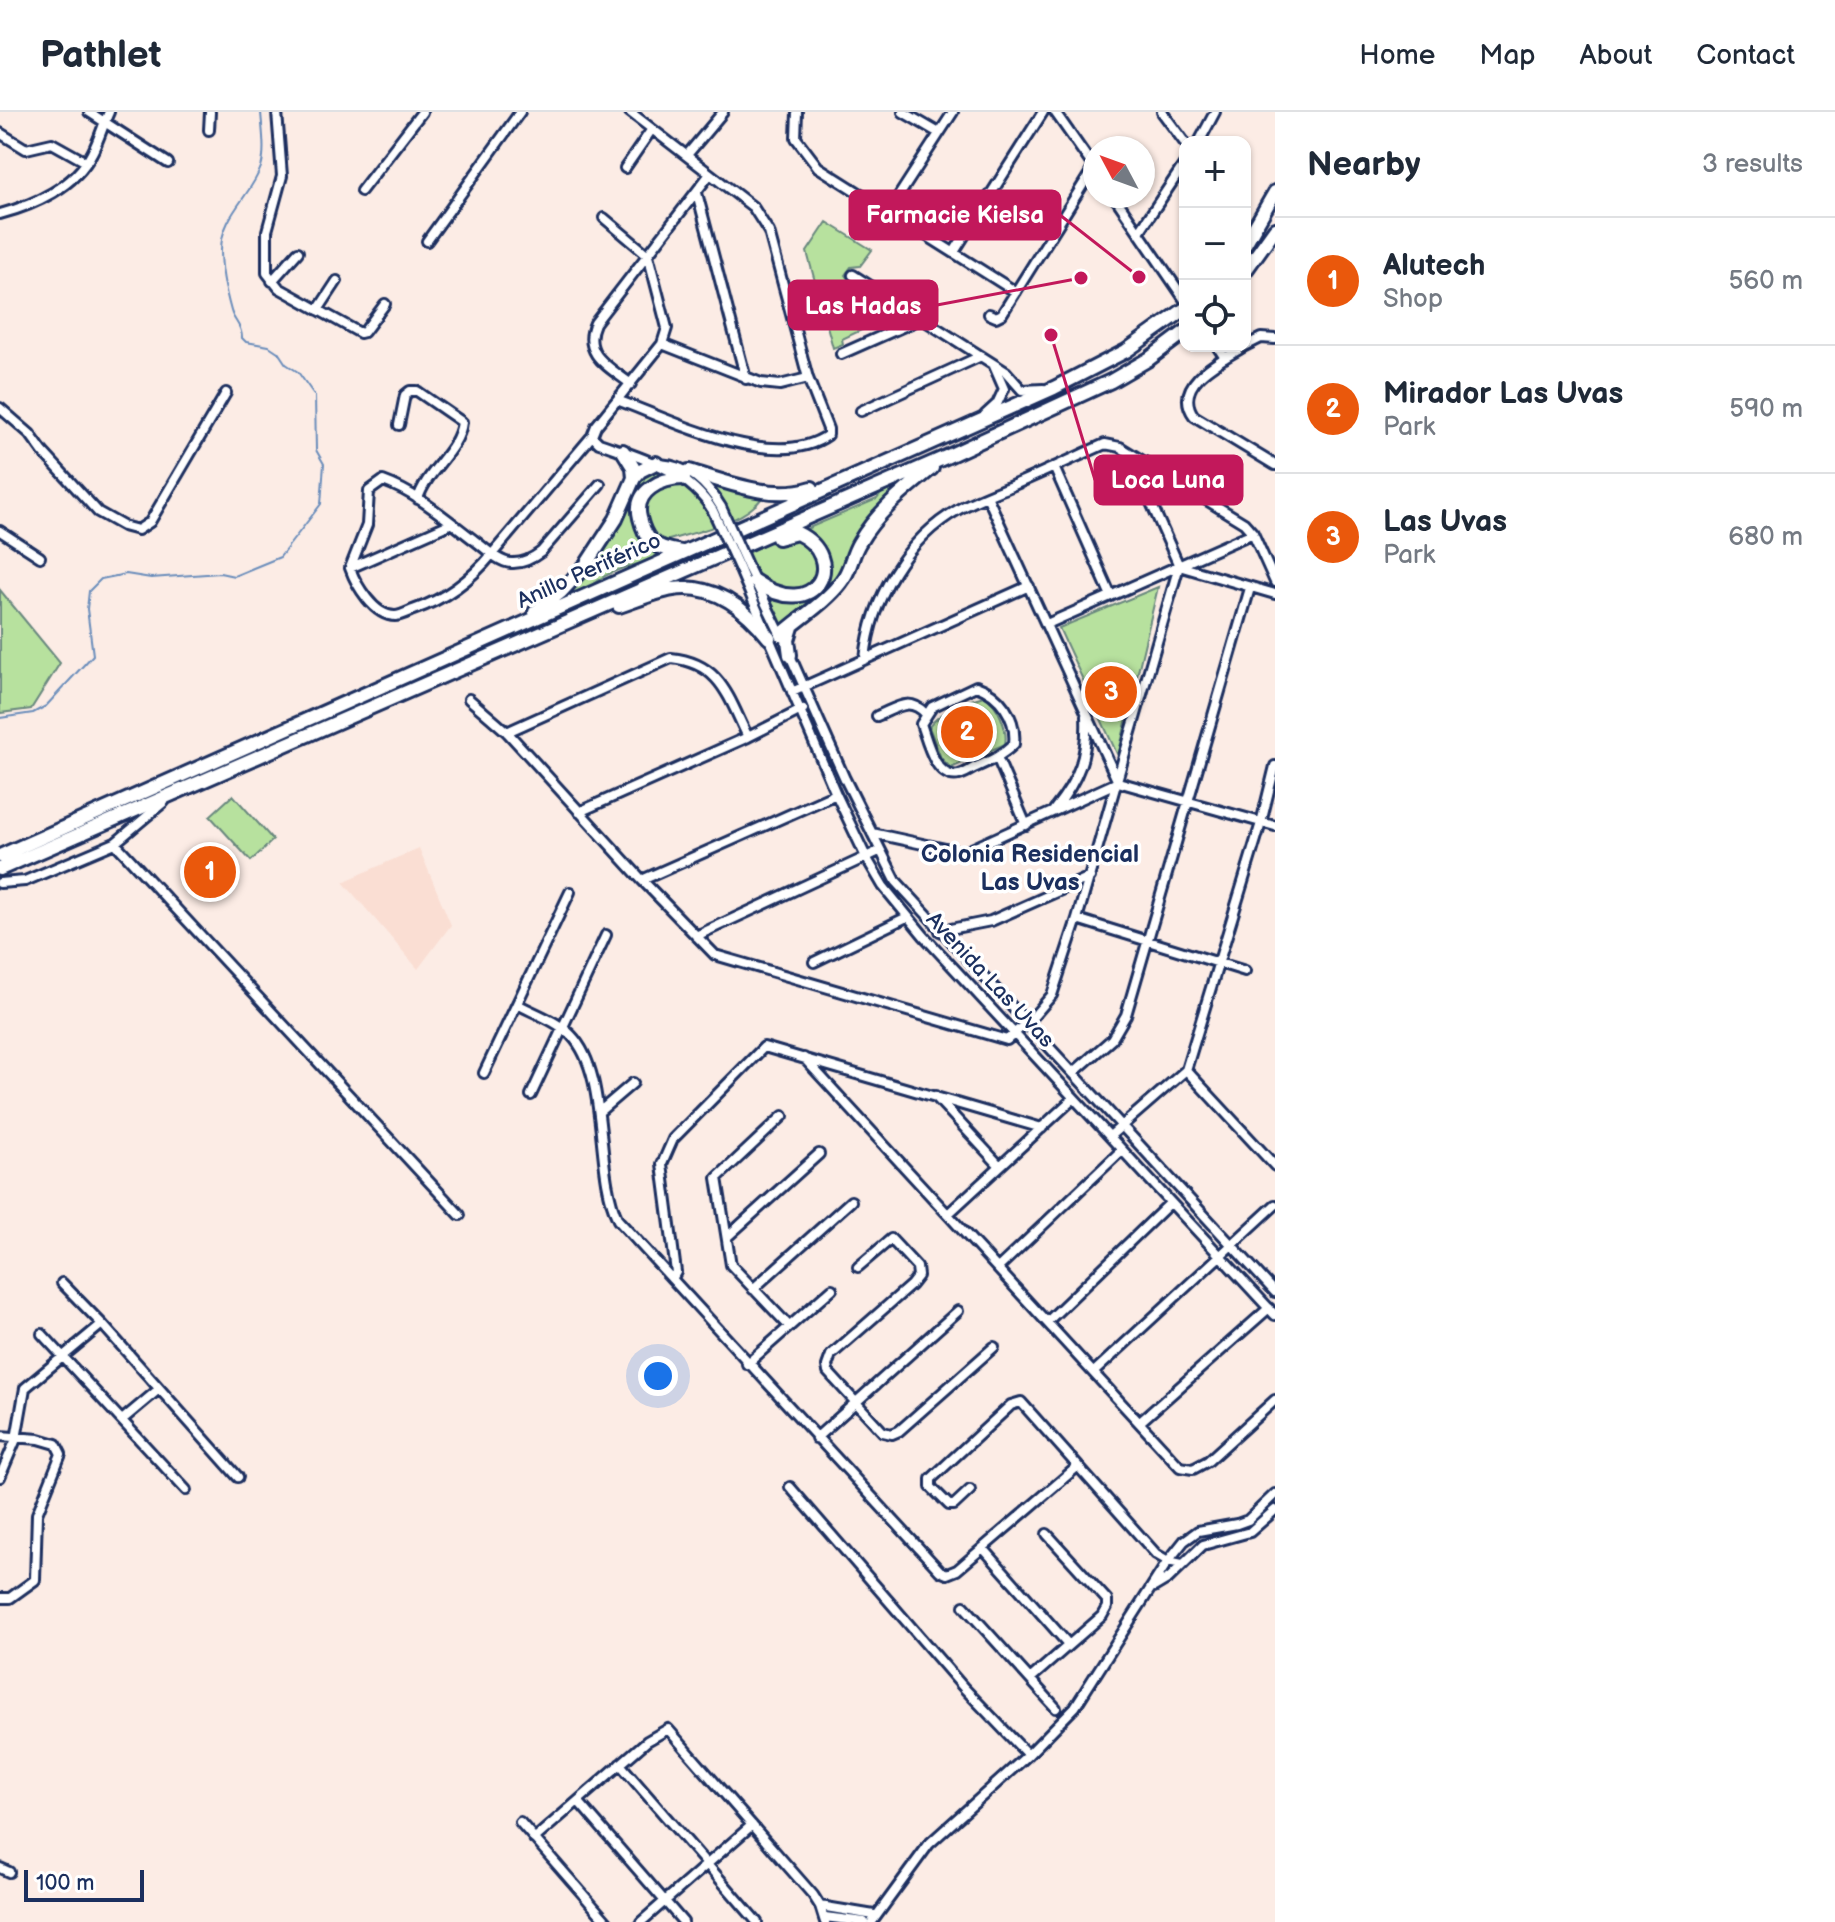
<!DOCTYPE html>
<meta charset="utf-8">
<style>
:root{--surface:#fff;--page:#f6f6f7;--text:#1f2937;--muted:#747a83;--line:#e0e1e3;--accent:#ea580c}
body{margin:0;font-family:"Balsamiq Sans",sans-serif;background:var(--page);color:var(--text)}
.controls{position:absolute;right:24px;top:24px;display:grid;overflow:hidden;border-radius:16px;box-shadow:0 2px 6px #0004}
.controls button{width:72px;height:72px;display:grid;place-items:center;padding:0;border:0;border-bottom:2px solid var(--line);background:var(--surface);color:var(--text);font:40px sans-serif}
.compass{position:absolute;left:1083px;top:24px;width:72px;height:72px;border-radius:50%;background:var(--surface);box-shadow:0 2px 6px #0004;rotate:311deg}
.scale{position:absolute;left:24px;bottom:20px;width:120px;box-sizing:border-box;padding-left:8px;border:4px solid #1b2f5e;border-top:0;font-size:22px;line-height:28px;white-space:nowrap;color:#1b2f5e;-webkit-text-stroke:6px #fff;paint-order:stroke}
.you{position:absolute;left:658px;top:1264px;width:28px;height:28px;margin:-20px;border:6px solid #fff;border-radius:50%;background:#1a73e8;box-shadow:0 0 0 12px #1a73e833}
.badge{display:grid;place-items:center;width:52px;height:52px;border-radius:50%;background:var(--accent);color:#fff;font-size:26px;font-weight:700}
.pin{position:absolute;translate:-50% -50%;border:4px solid #fff;box-shadow:0 2px 8px #0006}
.list{margin:0;padding:0;list-style:none}
h2{display:flex;justify-content:space-between;align-items:center;height:104px;margin:0;padding:0 32px;font-size:34px}
h2 small{font-size:26px;font-weight:400;color:var(--muted)}
.list li{display:grid;grid-template-columns:52px 1fr auto;gap:24px;align-items:center;box-sizing:border-box;height:128px;padding:0 32px;border-top:2px solid var(--line)}
.list b{display:block;font-size:30px;white-space:nowrap}
.list p{margin:0;font-size:26px;white-space:nowrap;color:var(--muted)}
.list em{font-size:26px;font-style:normal;color:var(--muted)}
.icon{flex:none;width:44px;height:44px;fill:none;stroke:currentColor;stroke-width:2;stroke-linecap:round;stroke-linejoin:round}
.map{position:relative;flex:none;width:1275px;height:1810px;overflow:hidden}
header{display:flex;align-items:center;gap:48px;box-sizing:border-box;height:112px;padding:0 40px;background:var(--surface);border-bottom:2px solid var(--line)}
header strong{font-size:38px}
nav{display:flex;gap:44px;margin-inline-start:auto;font-size:28px}
main{display:flex}
aside{flex:1;background:var(--surface)}
.map>svg:first-child{display:block}
.built{fill:#faded3}
.green{fill:#b7e19e;stroke:#69887e;stroke-width:2}
.lines{fill:none;stroke-linecap:round;stroke-linejoin:round}
.stream{stroke:#6a8dbb;stroke-width:2}
.minor-casing{stroke:#1b2f5e;stroke-width:14}
.highway-casing{stroke:#1b2f5e;stroke-width:18}
.minor{stroke:#fff;stroke-width:8}
.highway{stroke:#fff;stroke-width:12}
.minor-bridge-casing{stroke:#1b2f5e;stroke-width:14;stroke-linecap:butt}
.minor-bridge{stroke:#fff;stroke-width:8}
.labels{text-anchor:middle;dominant-baseline:central;stroke-width:7;stroke-linejoin:round;paint-order:stroke}
.street-label{font-size:22px;fill:#1b2f5e;stroke:#fff}
.neighbourhood-label{font-size:24px;font-weight:bold;fill:#1b2f5e;stroke:#fff}
.leader{fill:none;stroke:#c2185b;stroke-width:3}
.callout-dot{fill:#c2185b;stroke:#fff;stroke-width:3}
.callout{fill:#c2185b;stroke:#c2185b;stroke-width:3}
.callout-label{font-size:24px;text-anchor:middle;font-weight:bold;fill:#fff}
</style>
<header>
<strong>Pathlet</strong>
<nav><a>Home</a><a>Map</a><a>About</a><a>Contact</a></nav>
</header>
<main>
<div class="map">
<svg width="1275" height="1810" viewBox="0 0 1275 1810">
<rect width="100%" height="100%" fill="#fcece5"/>
<filter id="ink" filterUnits="userSpaceOnUse"><feTurbulence type="fractalNoise" baseFrequency=".0125" numOctaves="2"/><feDisplacementMap in="SourceGraphic" scale="16" xChannelSelector="R" yChannelSelector="G"/><feConvolveMatrix kernelMatrix="1 2 1 2 8 2 1 2 1" color-interpolation-filters="sRGB"/></filter>
<g filter="url(#ink)">
<!-- built -->
<path class="built" d="M419,736L451,813L418,857L343,770Z"/>
<!-- green -->
<path class="green" d="M827,110L872,138L860,154L851,155L845,163L851,171L850,174L878,194L861,200L868,215L842,227L843,232L833,236L807,140Z
M647,354L766,379C752,410 695,420 665,429L663,435L666,447C642,450 611,456 592,473C582,481 578,486 566,491L561,480Z
M911,360L915,370L889,393L851,454L781,523L742,443L771,429L797,421L877,387L892,368Z
M1158,475L1118,644L1059,516Z
M0,478L60,551L31,597L0,601Z
M984,584C998,592 1008,617 1005,632L951,656L941,646L929,615C938,601 968,588 984,584Z
M233,683L273,728L251,749L210,704Z"/>
<g class="lines">
<!-- stream -->
<path class="stream" d="M0,606L33,601L46,594L93,543L87,497L89,479L101,467L126,462L151,466L220,461L234,464L280,445L321,392L324,352L316,338L315,284L298,260L286,252L278,240L269,234L246,230L242,226C242,213 234,210 231,199C226,181 221,156 221,138C221,104 251,84 261,55C266,40 262,17 261,0"/>
<!-- minor casing -->
<g class="minor-casing">
<path id="minor" d="M89,0L168,51
M277,0L282,64L267,119V161L279,176L360,221L364,220L385,192
M797,0L796,26L818,55L1016,180
M903,0L939,21
M1055,0L1095,57
M1162,0L1185,31
M209,18L210,0
M0,21L26,37L52,31L86,50
M1199,30L1215,0
M687,43L723,0
M625,56L652,17
M361,79L422,0
M697,81L746,267
M1114,84L1185,188
M889,99L953,0
M0,102C34,93 75,75 92,41C99,28 103,13 109,0
M1139,120L1185,51
M427,129L520,0
M954,140L1043,0
M853,163L1006,260L1022,278L1043,277
M272,169L298,140
M318,198L337,169
M989,202L996,205L1002,202L1094,55
M662,232L761,271L780,273L808,266
M1217,234L1225,246
M1245,234C1221,248 1171,272 1194,304L1275,353
M1245,234L1261,226L1275,227
M841,242L920,207
M631,272C609,255 581,242 595,211L710,62
M617,288C672,308 775,361 828,323V317L808,266L769,120L753,95L630,0
M0,296L30,322L43,340L98,400L123,414L138,418L150,410L226,281
M861,299L981,244
M985,303L997,292L1004,277L994,254
M399,313L405,283L410,279H417L462,310C459,339 426,359 418,387
M592,324L599,331C642,346 688,358 713,399
M660,352C689,354 707,371 721,395
M1054,355L1111,484
M600,372L541,440C533,446 522,452 511,451C498,450 484,435 474,428C445,406 417,381 383,369L369,379L367,413L350,456C356,473 374,504 395,504C400,504 408,500 413,498C446,487 471,468 493,441L592,324L596,314L662,232L667,216L648,143L604,106
M987,384L1118,670
M0,419L40,445
M1179,454L1275,482
M748,455L782,525
M350,456L452,411
M740,458L836,682L866,745L883,774L924,824L1275,1203
M1047,512L1253,421
M789,541L845,667L896,769L1275,1180
M865,547C871,487 906,427 959,397C977,387 997,380 1016,372C1046,359 1076,345 1105,332L1120,335L1244,411L1253,421L1275,470
M976,574C1000,582 1017,606 1014,632C1003,643 990,649 976,655C971,657 965,662 959,663C935,668 927,628 921,612L932,595Z
M792,580L1029,474
M469,587L507,620L642,768L715,843L1007,928L1026,911
M877,604C897,596 909,584 926,602
M507,620L671,546C721,551 728,585 748,625
M997,645L1026,713
M1054,698C1079,667 1088,644 1086,604
M579,700L748,625L803,597
M872,721L955,739H967L1118,670L1275,714
M115,731L460,1103
M642,768L836,682
M0,771L25,769L115,731L164,690
M1077,807L1245,859
M940,819L991,809L1090,765
M696,824L879,739
M814,850L907,805
M517,892C534,901 557,909 571,923C610,963 594,1059 618,1108L940,1459L947,1462L957,1458L1077,1355
M1033,905L1052,883L1077,807L1179,454L1129,341
M804,946L1180,1355L1193,1357L1208,1349L1275,1288
M1186,958L1275,1054
M484,961L570,780
M1073,961L1112,927L1126,903L1250,476
M531,983L606,823
M935,984L1000,1054
M599,1000L633,971
M783,1004L717,1066L731,1153L789,1214
M1110,1024L1186,958L1261,711L1275,654
M948,1102L1074,986
M727,1125L819,1042
M858,1155L891,1127L917,1155L918,1164L911,1173L831,1243L827,1254L828,1260L883,1320L892,1322L899,1319L994,1235
M998,1156L1122,1038
M672,1167L676,1160L662,1052L673,1027L764,935L1042,1016
M62,1171L102,1212L238,1365
M753,1177L851,1089
M1047,1210L1170,1091
M42,1222L186,1378
M747,1252L832,1177
M1094,1260L1275,1093
M122,1308L159,1277
M1140,1310L1269,1196
M0,1324L39,1327L56,1332L61,1342L37,1402L35,1468L10,1486H0
M816,1326L958,1199
M0,1365L16,1327L25,1276L102,1212
M790,1375L964,1576L1028,1643
M970,1378L954,1393H949L931,1375V1367L1011,1293L1021,1290L1156,1442L1168,1449L1182,1452
M983,1436L1068,1532
M1154,1475L1169,1466L1203,1433L1250,1420L1275,1398
M964,1494L1056,1596
M1030,1567L1102,1504L1107,1495V1488L1047,1422
M620,1652L757,1810
M578,1689L683,1810
M520,1710L607,1810
M534,1727L647,1629L668,1617L813,1783L820,1794L825,1810
M0,1756L9,1760
M820,1794L874,1803
M825,1805L864,1810
M641,1810L752,1713
M872,1810L929,1732L1028,1643L1075,1595L1168,1449L1184,1429L1198,1419L1237,1412L1248,1408L1275,1382"/>
</g>
<!-- highway casing -->
<g class="highway-casing">
<path id="highway" d="M1245,132L1275,80
M1245,159L1275,117
M623,339L633,355L634,366
M689,359C727,370 771,389 812,376
M681,440C671,438 658,436 651,429C645,423 642,414 640,406C633,379 661,366 684,366
M754,469C817,513 849,446 797,421L778,426
M619,494C637,488 655,480 673,477C714,471 746,497 769,526
M535,500L561,480L586,453L616,407L634,366L640,359L656,351
M781,523C800,506 826,490 841,470C851,458 851,444 859,431C876,401 905,378 932,356
M790,543L788,528L792,515
M0,744L1054,276L1126,239L1185,197
M0,757L946,345L1111,269L1149,247L1185,220"/>
</g>
<!-- minor -->
<use href="#minor" class="minor"/>
<!-- highway -->
<use href="#highway" class="highway"/>
<!-- minor-bridge casing -->
<g class="minor-bridge-casing">
<path id="minor-bridge" d="M721,395L748,455
M713,399L740,458"/>
</g>
<!-- minor-bridge -->
<use href="#minor-bridge" class="minor-bridge"/>
</g>
</g>
<g class="labels">
<!-- street labels -->
<g class="street-label">
<text transform="translate(589 459) rotate(-24)">Anillo Periférico</text>
<text transform="translate(990 868) rotate(47)">Avenida Las Uvas</text>
</g>
<!-- neighbourhood labels -->
<g class="neighbourhood-label">
<text x="1030" y="742">Colonia Residencial<tspan x="1030" dy="28">Las Uvas</tspan></text>
</g>
</g>
<!-- callouts -->
<path class="leader" d="M1139 165L1060 103M1081 166L937 193M1051 223L1095 368"/>
<g class="callout-dot">
<circle cx="1139" cy="165" r="8"/>
<circle cx="1081" cy="166" r="8"/>
<circle cx="1051" cy="223" r="8"/>
</g>
<g class="callout">
<rect x="850" y="79" width="210" height="48" rx="8"/>
<rect x="789" y="169" width="148" height="48" rx="8"/>
<rect x="1095" y="344" width="147" height="48" rx="8"/>
</g>
<g class="callout-label">
<text x="955" y="111">Farmacie Kielsa</text>
<text x="863" y="202">Las Hadas</text>
<text x="1168" y="376">Loca Luna</text>
</g>
</svg>
<div class="controls">
<button>+</button>
<button>−</button>
<button><svg class="icon" aria-label="locate" viewBox="0 0 24 24"><circle cx="12" cy="12" r="6"/><path d="M12 2v4M12 18v4M2 12h4M18 12h4"/></svg></button>
</div>
<svg class="compass" viewBox="-18 -18 36 36"><path d="M0-13l5 13h-10z" fill="#e53935"/><path d="M0 13l5-13h-10z" fill="#747a83"/></svg>
<div class="scale">100 m</div>
<div class="you"></div>
<div class="pin badge" style="left:210px;top:760px">1</div>
<div class="pin badge" style="left:967px;top:620px">2</div>
<div class="pin badge" style="left:1111px;top:580px">3</div>
</div>
<aside>
<h2>Nearby<small>3 results</small></h2>
<ul class="list">
<li><span class="badge">1</span><div><b>Alutech</b><p>Shop</p></div><em>560 m</em></li>
<li><span class="badge">2</span><div><b>Mirador Las Uvas</b><p>Park</p></div><em>590 m</em></li>
<li><span class="badge">3</span><div><b>Las Uvas</b><p>Park</p></div><em>680 m</em></li>
</ul>
</aside>
</main>
